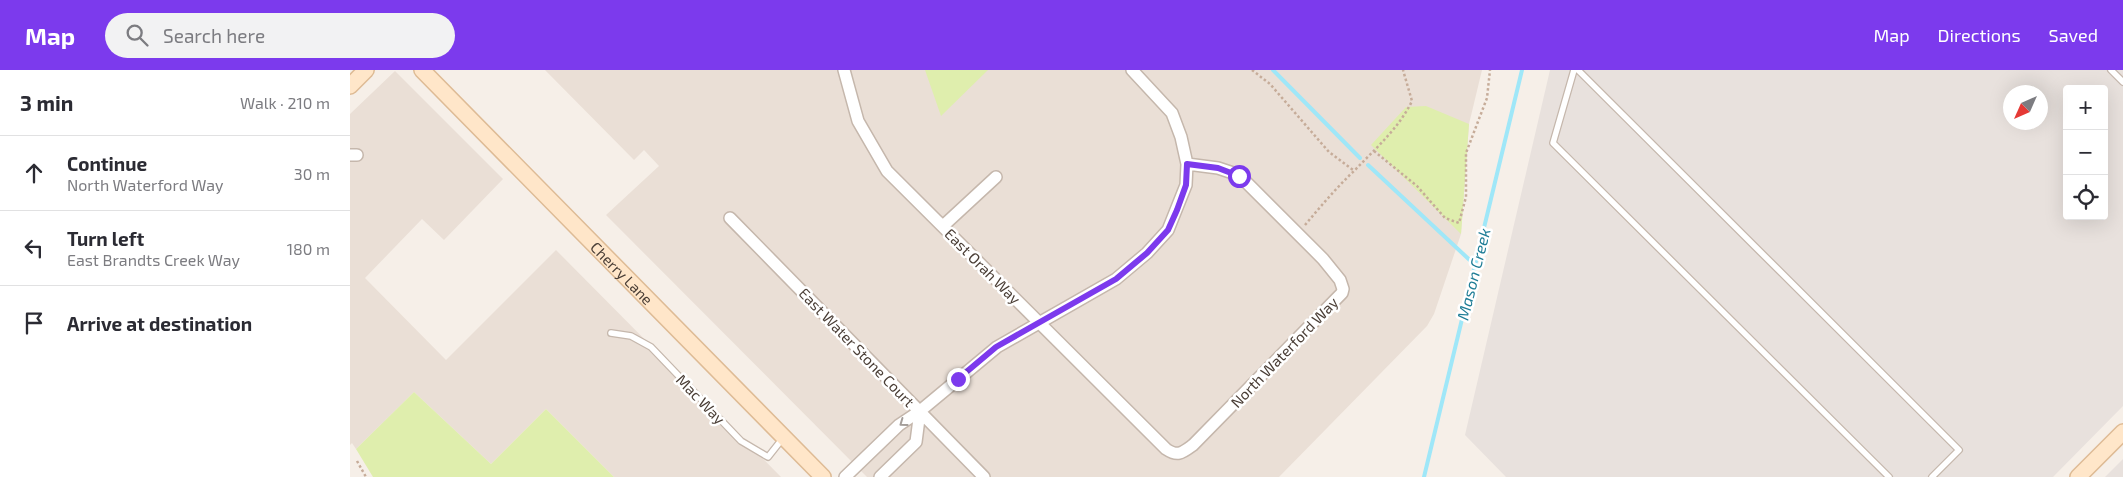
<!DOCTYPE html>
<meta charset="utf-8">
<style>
:root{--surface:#fff;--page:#f2f2f3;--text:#2b2b33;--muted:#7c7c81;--line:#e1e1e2;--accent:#7c3aed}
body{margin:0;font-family:"Exo 2",sans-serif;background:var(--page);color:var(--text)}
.controls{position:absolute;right:15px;top:15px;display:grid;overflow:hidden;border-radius:5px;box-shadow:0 5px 20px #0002}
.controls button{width:45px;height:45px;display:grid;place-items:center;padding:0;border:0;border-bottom:1px solid var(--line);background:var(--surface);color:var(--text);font:25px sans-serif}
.compass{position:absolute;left:1653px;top:15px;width:45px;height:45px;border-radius:50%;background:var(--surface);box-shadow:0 5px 20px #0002;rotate:225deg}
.stop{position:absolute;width:15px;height:15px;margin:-11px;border:4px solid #7c3aed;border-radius:50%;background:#fff}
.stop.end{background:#7c3aed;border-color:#fff;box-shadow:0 1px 5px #0008}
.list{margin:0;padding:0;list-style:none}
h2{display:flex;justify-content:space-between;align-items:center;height:65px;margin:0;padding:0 20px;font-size:21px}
h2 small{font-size:16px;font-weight:400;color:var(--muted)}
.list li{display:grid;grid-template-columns:32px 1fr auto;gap:15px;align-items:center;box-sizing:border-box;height:75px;padding:0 20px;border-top:1px solid var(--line)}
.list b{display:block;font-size:19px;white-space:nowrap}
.list p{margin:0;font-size:16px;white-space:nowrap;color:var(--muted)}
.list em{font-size:16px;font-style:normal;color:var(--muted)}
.icon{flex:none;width:28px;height:28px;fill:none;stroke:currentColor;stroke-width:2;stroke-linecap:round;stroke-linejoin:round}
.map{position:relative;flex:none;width:1773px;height:407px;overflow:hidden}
header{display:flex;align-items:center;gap:30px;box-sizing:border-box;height:70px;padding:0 25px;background:var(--accent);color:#fff}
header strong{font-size:24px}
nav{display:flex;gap:28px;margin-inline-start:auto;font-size:18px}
.search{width:350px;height:45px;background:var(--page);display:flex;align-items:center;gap:12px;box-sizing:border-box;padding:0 18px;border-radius:28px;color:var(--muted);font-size:19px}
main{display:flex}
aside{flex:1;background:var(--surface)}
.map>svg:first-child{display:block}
.residential{fill:#eadfd6}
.industrial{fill:#e8e1dd;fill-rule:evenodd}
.green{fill:#dfeead}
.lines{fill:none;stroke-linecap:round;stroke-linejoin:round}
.stream{stroke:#9fe7f8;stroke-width:4}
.lane-casing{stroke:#c5b7ac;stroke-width:8}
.street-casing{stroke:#c5b7ac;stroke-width:14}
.secondary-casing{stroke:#debb95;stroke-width:18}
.path{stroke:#c6ac99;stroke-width:2.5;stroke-dasharray:2.5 2.5;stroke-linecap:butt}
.lane{stroke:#fff;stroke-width:5.5}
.street{stroke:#fff;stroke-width:11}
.secondary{stroke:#ffe6c9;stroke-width:15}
.oneway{stroke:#a49e9a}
.route{stroke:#7c3aed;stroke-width:6}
.labels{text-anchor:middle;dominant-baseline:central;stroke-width:5;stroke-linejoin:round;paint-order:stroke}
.street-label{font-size:15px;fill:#4a3e36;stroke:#fff}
.water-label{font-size:16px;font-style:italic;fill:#1e7d96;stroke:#fff}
</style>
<header>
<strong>Map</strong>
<div class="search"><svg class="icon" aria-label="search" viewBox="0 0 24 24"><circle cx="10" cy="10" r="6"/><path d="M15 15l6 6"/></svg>Search here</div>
<nav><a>Map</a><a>Directions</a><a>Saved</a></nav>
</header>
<main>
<aside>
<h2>3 min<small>Walk · 210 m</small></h2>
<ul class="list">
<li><svg class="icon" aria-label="ahead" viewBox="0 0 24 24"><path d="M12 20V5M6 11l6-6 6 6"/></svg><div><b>Continue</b><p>North Waterford Way</p></div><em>30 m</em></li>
<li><svg class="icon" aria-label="left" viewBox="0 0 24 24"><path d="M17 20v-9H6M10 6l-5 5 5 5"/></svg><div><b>Turn left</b><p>East Brandts Creek Way</p></div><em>180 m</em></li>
<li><svg class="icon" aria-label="arrive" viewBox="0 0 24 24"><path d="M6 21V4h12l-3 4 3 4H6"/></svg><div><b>Arrive at destination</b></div></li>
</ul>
</aside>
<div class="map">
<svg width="1773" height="407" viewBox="0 0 1773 407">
<rect width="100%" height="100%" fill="#f6efe8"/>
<!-- residential -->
<path class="residential" d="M195,0H1132L1119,54L1111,164L1084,244L1077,256L929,407H517L256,145L309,96L294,80L284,90Z
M45,1L153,109L94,170L72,149L15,208L96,290L206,180L431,407H264L196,339L141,394L64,322L6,379L2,373L0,375V44Z"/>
<!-- industrial -->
<path class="industrial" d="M1200,0H1773V336L1703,407H1156L1115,365ZM1717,19H1754V146H1717ZM1660,22H1690V52H1660Z
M1773,389V407H1755Z"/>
<!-- green -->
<path class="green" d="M575,0H638L591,46Z
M1076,36L1119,54L1111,164L1021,75L1056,37Z
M64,322L141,394L196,339L264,407H23L6,379Z"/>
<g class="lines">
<!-- stream -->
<path class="stream" d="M923,0L1010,88
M1018,95L1125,195
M1074,407L1172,0"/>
<!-- lane casing -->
<g class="lane-casing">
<path id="lane" d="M1224,0L1203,73L1539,407
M1228,0L1609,380L1582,407
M1761,0L1773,12
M261,263L281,266L301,277L391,371L418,387L433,368"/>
</g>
<!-- street casing -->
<g class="street-casing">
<path id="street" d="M494,0L508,51L537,101L816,379C828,387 832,383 843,375L992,223L993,219L990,210L973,189L889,105L868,98L837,94
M0,85H7
M380,148L634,407
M593,156L646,107
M570,341L647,277L766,209L797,183L818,160L836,115L837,94L831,67L822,43L782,0
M495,407L549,355L570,341L566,372L530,407"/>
</g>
<!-- secondary casing -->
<g class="secondary-casing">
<g id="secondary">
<path id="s1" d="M72,0L473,407"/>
<path d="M0,16L16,0"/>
<path d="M1728,407L1773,362"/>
</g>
</g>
<!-- path -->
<path class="path" d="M902,0L920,14L979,82L1003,100
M1024,81L1067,116L1095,148L1109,153L1116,127V83L1137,28L1140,0
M955,155C971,136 987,117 1005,100C1026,78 1049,58 1062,31L1053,0
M7,391L16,407"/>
<!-- lane -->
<use href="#lane" class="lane"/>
<!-- street -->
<use href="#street" class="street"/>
<!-- secondary -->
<use href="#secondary" class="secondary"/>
</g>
<!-- one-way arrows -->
<defs><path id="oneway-chevron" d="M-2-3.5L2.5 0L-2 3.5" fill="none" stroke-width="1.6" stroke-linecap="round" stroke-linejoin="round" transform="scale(1.25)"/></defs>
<use class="oneway" href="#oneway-chevron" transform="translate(553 353) rotate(144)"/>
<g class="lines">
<!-- route -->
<path class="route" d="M608,309L646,277L766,209L797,183L818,160L827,140L836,115L837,94L868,98L889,106"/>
</g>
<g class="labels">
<!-- street labels -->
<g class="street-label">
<text transform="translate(633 196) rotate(45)">East Orah Way</text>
<text stroke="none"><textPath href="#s1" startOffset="285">Cherry Lane</textPath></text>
<text transform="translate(507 277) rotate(46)">East Water Stone Court</text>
<text transform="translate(934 282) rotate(-46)">North Waterford Way</text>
<text transform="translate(351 329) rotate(46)">Mac Way</text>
</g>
<!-- water labels -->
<g class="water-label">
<text transform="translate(1123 204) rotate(-76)">Mason Creek</text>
</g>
</g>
</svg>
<div class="controls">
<button>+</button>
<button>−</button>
<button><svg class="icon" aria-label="locate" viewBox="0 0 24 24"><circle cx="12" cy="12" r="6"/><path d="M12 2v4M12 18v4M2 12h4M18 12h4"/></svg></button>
</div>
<svg class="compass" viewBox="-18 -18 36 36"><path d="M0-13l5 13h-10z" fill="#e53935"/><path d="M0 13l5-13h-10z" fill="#7c7c81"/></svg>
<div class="stop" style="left:889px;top:106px"></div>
<div class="stop end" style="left:608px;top:309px"></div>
</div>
</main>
